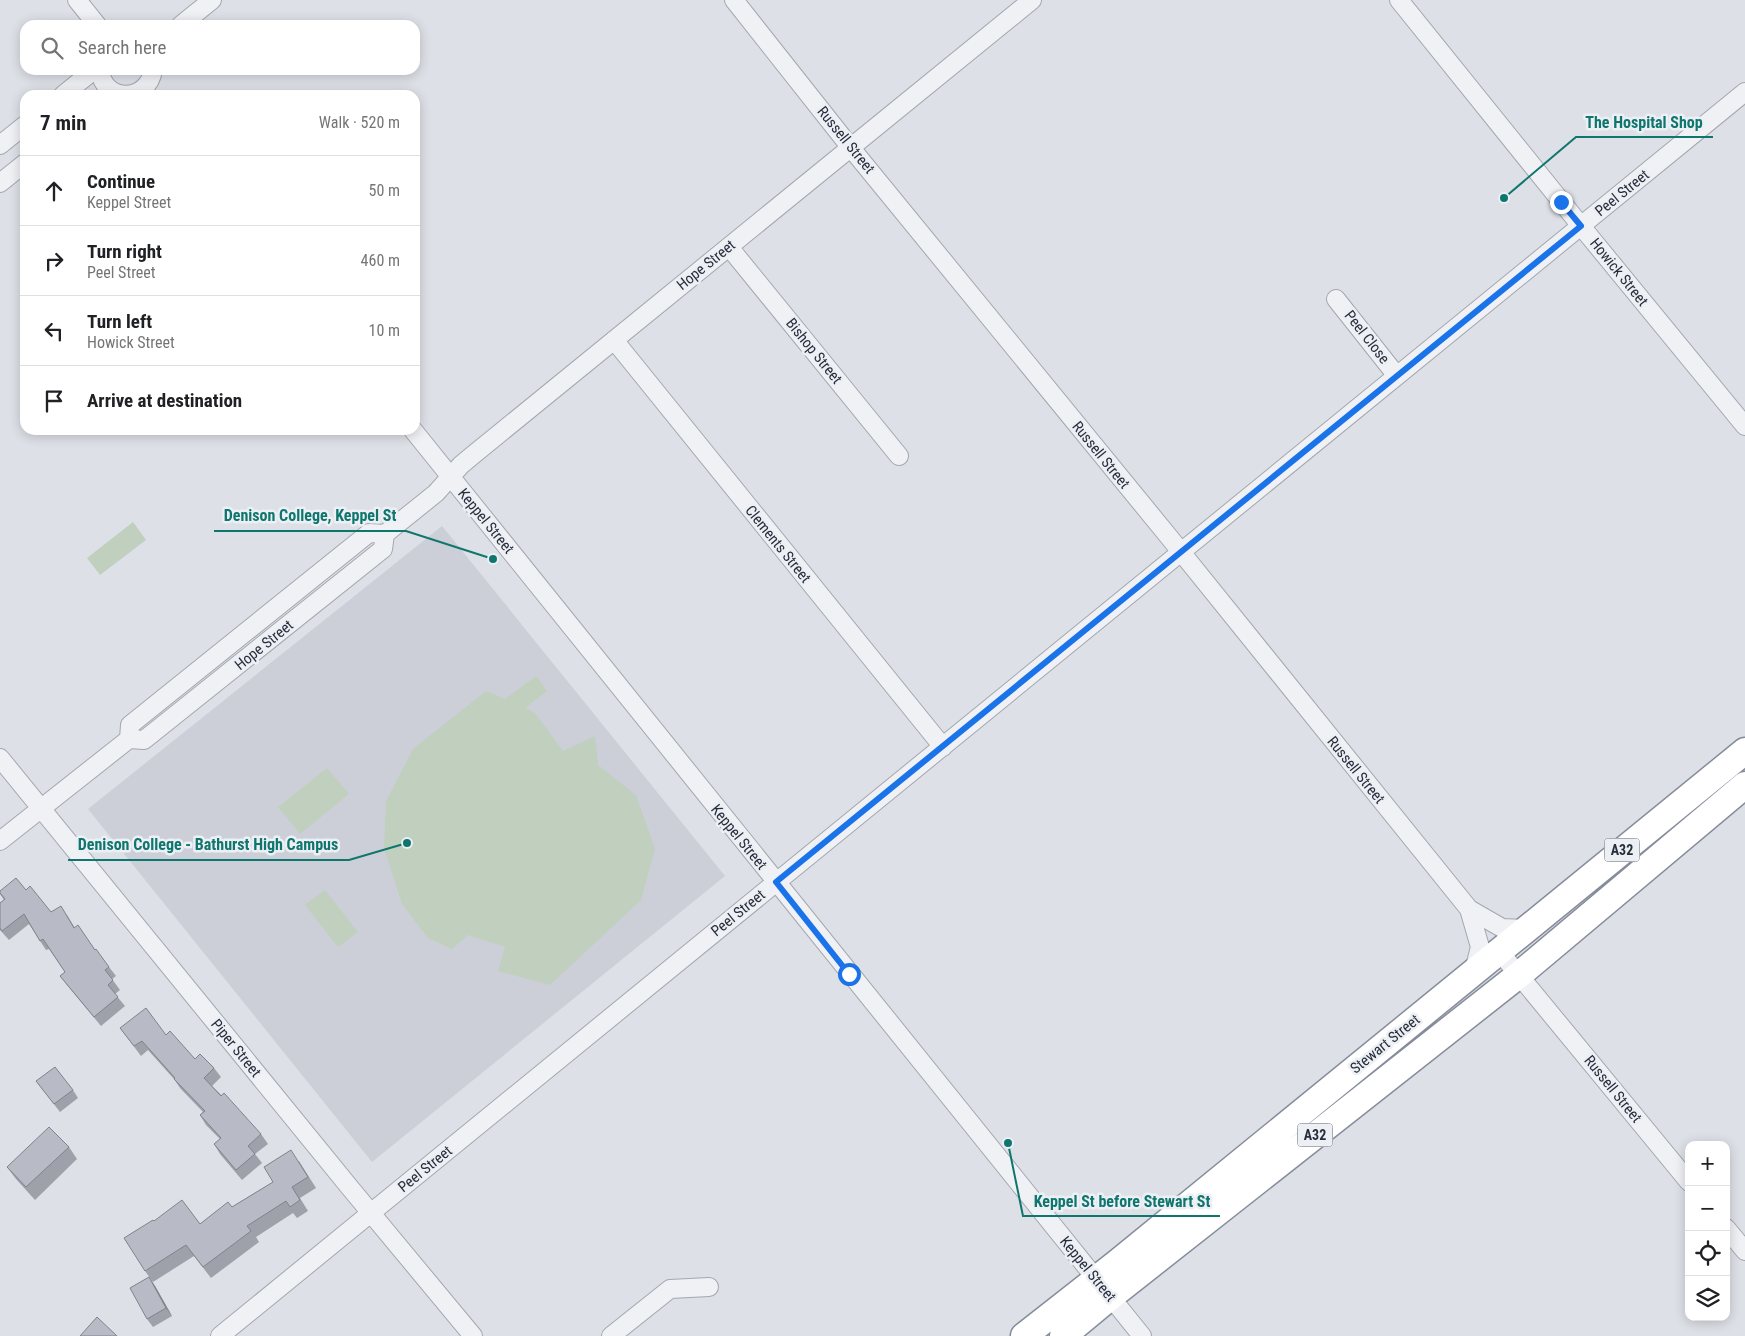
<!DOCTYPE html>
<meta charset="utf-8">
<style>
:root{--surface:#fff;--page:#f6f6f6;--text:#202124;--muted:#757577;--line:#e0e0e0}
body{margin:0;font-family:"Roboto Condensed",sans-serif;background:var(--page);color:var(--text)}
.controls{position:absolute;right:15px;bottom:15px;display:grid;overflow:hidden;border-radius:10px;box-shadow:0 2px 12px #0003}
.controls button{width:45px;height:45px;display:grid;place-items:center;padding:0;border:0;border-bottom:1px solid var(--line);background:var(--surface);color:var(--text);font:25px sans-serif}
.stop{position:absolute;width:15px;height:15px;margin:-11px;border:4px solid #1a73e8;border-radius:50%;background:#fff}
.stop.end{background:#1a73e8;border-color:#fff;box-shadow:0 1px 5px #0008}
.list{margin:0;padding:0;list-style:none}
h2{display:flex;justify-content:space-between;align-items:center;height:65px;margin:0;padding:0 20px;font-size:21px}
h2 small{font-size:16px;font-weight:400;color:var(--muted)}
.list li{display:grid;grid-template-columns:32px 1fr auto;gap:15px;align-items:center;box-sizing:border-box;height:70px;padding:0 20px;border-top:1px solid var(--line)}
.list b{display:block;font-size:19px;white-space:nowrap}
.list p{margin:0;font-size:16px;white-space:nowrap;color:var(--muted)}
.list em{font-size:16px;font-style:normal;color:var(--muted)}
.icon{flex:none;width:28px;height:28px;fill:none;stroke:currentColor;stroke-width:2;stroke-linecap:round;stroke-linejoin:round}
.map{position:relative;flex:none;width:1745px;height:1336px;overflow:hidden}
.search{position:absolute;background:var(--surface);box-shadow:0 2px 12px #0003;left:20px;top:20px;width:400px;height:55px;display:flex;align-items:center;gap:12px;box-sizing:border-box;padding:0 18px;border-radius:15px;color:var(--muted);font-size:19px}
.panel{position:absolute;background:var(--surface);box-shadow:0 2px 12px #0003;left:20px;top:90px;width:400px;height:345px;border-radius:15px}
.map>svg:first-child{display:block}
.built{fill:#cccfd7}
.green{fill:#c1cfbf}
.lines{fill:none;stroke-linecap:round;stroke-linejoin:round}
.minor-casing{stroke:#a3a7af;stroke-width:20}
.highway-casing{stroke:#868c9b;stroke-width:29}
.minor{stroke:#f0f1f5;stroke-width:18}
.highway{stroke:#fff;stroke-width:26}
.wall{fill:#9ea1a9}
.shaded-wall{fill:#81838a}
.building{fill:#b8bbc5;stroke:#81838a}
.route{stroke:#1a73e8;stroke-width:6}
.labels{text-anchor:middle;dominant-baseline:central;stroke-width:5;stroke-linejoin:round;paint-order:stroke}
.shield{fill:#eceff4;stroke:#636772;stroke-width:1}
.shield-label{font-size:14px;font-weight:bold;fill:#282d3b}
.street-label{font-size:15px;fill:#282d3b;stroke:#eceff4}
.leader{fill:none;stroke:#0f766e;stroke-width:2}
.callout-dot{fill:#0f766e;stroke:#eceff4;stroke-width:2}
.callout-label{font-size:16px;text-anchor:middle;font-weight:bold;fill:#0f766e;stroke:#eceff4;stroke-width:5;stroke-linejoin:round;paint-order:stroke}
</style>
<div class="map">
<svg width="1745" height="1336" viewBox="0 0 1745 1336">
<rect width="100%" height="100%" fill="#dde0e6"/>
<!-- built -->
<path class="built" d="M442,526L725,876L372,1162L88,809Z"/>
<!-- green -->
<path class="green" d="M133,522L146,540L100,575L87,558Z
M536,676L547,691L525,708L535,713L563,751L595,736L598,765L636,795L655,849L641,900L550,985L498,971L505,947L468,935L452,949L428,938L402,904L384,848L386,801L413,749L486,691L505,699Z
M327,768L349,794L300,834L278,807Z
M325,890L358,932L338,947L305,905Z"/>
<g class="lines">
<!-- minor casing -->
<g class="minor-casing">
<path id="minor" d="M77,0L97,25
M734,0L851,148L1169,537L1469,909L1480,947L1474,971
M1399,0L1581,226L1745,426
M181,25L212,0
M100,70C103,103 148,103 153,70
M63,95L94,70
M0,145L25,125
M0,183L25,163
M729,247L899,456
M1336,299L1397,376
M614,340L943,747
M413,430L1142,1336
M129,739L130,725L369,533L385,534L436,493L461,465L473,455L1032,0
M0,758L351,1189L473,1336
M0,841L129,739L144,740L383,549L385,534
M1469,909L1502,928L1525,929
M1499,951L1689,1182
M1726,1228L1745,1251
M220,1336L1745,92
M611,1336L670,1289L709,1287"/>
</g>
<!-- highway casing -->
<g class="highway-casing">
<path id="highway" d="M1024,1336L1117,1263L1745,751
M1063,1336L1110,1297L1520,974L1745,785"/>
</g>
<!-- minor -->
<use href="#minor" class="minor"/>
<!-- highway -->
<use href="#highway" class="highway"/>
</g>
<!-- wall -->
<path class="wall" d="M26,890L51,912L67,915L75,928L109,967L116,976L112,979L120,990L115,994L125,1006L101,1026L67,985L60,976L65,972L49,949L46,950L29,924L9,940L0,930V903L4,900L0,894Z
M120,1028L166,1035L195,1059L214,1068L221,1077L212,1086L261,1134L268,1144L255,1154L262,1163L242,1180L220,1154L214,1144L220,1139L206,1125L200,1115L203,1112L180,1088L174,1079L148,1050L141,1056Z
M36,1081L73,1090L78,1098L60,1112Z
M69,1147L77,1159L35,1200L16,1179L7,1167Z
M299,1161L316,1188L300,1198L308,1211L297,1218L293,1213L256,1237L259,1242L211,1278L194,1256L153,1282L145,1271L154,1221L200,1224L232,1207L273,1182Z
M149,1277L155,1286L172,1316L153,1327L147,1319Z"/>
<!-- shaded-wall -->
<path class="shaded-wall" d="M149,1277L155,1286L172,1316L166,1308Z"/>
<!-- building -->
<path class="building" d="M16,878L26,890L30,886L51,912L61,906L74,928L78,925L95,950L96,949L109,967L105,970L113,980L108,985L118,997L94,1017L60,976L65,972L43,939L40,941L24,914L2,931L0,928V903L5,899L0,893V891Z
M146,1008L166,1035L170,1031L195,1059L200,1054L214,1068L204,1078L221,1096L224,1093L261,1134L248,1146L255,1154L236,1170L214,1144L221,1138L200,1115L205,1111L174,1079L175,1078L142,1041L134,1046L120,1028Z
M55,1067L73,1090L54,1104L36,1081Z
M49,1127L69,1147L26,1187L7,1167Z
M291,1150L308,1177L292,1187L300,1200L290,1207L286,1201L247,1226L251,1231L203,1267L186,1245L145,1271L124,1238L153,1220L154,1221L182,1200L200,1224L228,1202L232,1207L273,1182L264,1167Z
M149,1277L166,1308L147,1319L130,1288Z
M97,1317L117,1336H80Z"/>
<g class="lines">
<!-- route -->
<path class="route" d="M849,974L776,882L1581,226L1561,202"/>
</g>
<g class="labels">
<!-- shield labels -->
<g class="shield">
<rect x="1604.5" y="838.5" width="35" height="23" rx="4"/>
<rect x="1297.5" y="1123.5" width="35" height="23" rx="4"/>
</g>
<g class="shield-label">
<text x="1622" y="850">A32</text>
<text x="1315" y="1135">A32</text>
</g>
<!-- street labels -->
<g class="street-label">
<text transform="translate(846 140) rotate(51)">Russell Street</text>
<text transform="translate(1622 193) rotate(-39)">Peel Street</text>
<text transform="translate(706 265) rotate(-39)">Hope Street</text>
<text transform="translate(1619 272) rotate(51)">Howick Street</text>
<text transform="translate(1367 337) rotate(52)">Peel Close</text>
<text transform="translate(814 351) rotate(51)">Bishop Street</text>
<text transform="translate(1101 455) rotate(51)">Russell Street</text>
<text transform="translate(486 521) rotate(51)">Keppel Street</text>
<text transform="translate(778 544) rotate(51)">Clements Street</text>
<text transform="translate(264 645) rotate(-39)">Hope Street</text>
<text transform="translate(1356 770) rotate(51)">Russell Street</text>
<text transform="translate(739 837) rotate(51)">Keppel Street</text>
<text transform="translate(738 913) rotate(-39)">Peel Street</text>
<text transform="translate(1385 1044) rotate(-39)">Stewart Street</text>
<text transform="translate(236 1048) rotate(51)">Piper Street</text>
<text transform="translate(1613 1089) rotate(51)">Russell Street</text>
<text transform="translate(425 1169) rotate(-39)">Peel Street</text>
<text transform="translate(1088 1269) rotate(51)">Keppel Street</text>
</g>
</g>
<!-- callouts -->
<path class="leader" d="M1504 198L1576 137H1713M493 559L406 531H214M407 843L349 860H68M1008 1143L1023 1216H1220"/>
<g class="callout-dot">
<circle cx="1504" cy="198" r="5"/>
<circle cx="493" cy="559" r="5"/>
<circle cx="407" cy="843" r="5"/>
<circle cx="1008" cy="1143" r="5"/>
</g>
<g class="callout-label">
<text x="1644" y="128">The Hospital Shop</text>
<text x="310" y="521">Denison College, Keppel St</text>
<text x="208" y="850">Denison College - Bathurst High Campus</text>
<text x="1122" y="1207">Keppel St before Stewart St</text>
</g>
</svg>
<div class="controls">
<button>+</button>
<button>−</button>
<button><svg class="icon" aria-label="locate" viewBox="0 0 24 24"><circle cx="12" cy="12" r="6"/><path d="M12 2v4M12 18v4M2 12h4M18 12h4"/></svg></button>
<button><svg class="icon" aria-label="layers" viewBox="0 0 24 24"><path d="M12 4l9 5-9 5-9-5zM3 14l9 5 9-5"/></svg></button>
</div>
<div class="stop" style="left:849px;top:974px"></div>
<div class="stop end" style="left:1561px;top:202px"></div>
<div class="search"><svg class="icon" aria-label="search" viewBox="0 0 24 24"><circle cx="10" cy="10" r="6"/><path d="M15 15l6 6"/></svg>Search here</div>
<section class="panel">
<h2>7 min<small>Walk · 520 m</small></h2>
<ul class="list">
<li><svg class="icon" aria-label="ahead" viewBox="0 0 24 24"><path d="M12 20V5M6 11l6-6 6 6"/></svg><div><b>Continue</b><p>Keppel Street</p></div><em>50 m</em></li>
<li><svg class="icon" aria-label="right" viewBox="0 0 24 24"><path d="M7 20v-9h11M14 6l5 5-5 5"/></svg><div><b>Turn right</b><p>Peel Street</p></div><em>460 m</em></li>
<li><svg class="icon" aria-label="left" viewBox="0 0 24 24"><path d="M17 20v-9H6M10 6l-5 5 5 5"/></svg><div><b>Turn left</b><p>Howick Street</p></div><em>10 m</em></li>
<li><svg class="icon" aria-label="arrive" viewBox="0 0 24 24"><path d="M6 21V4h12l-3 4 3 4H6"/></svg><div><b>Arrive at destination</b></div></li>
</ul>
</section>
</div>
